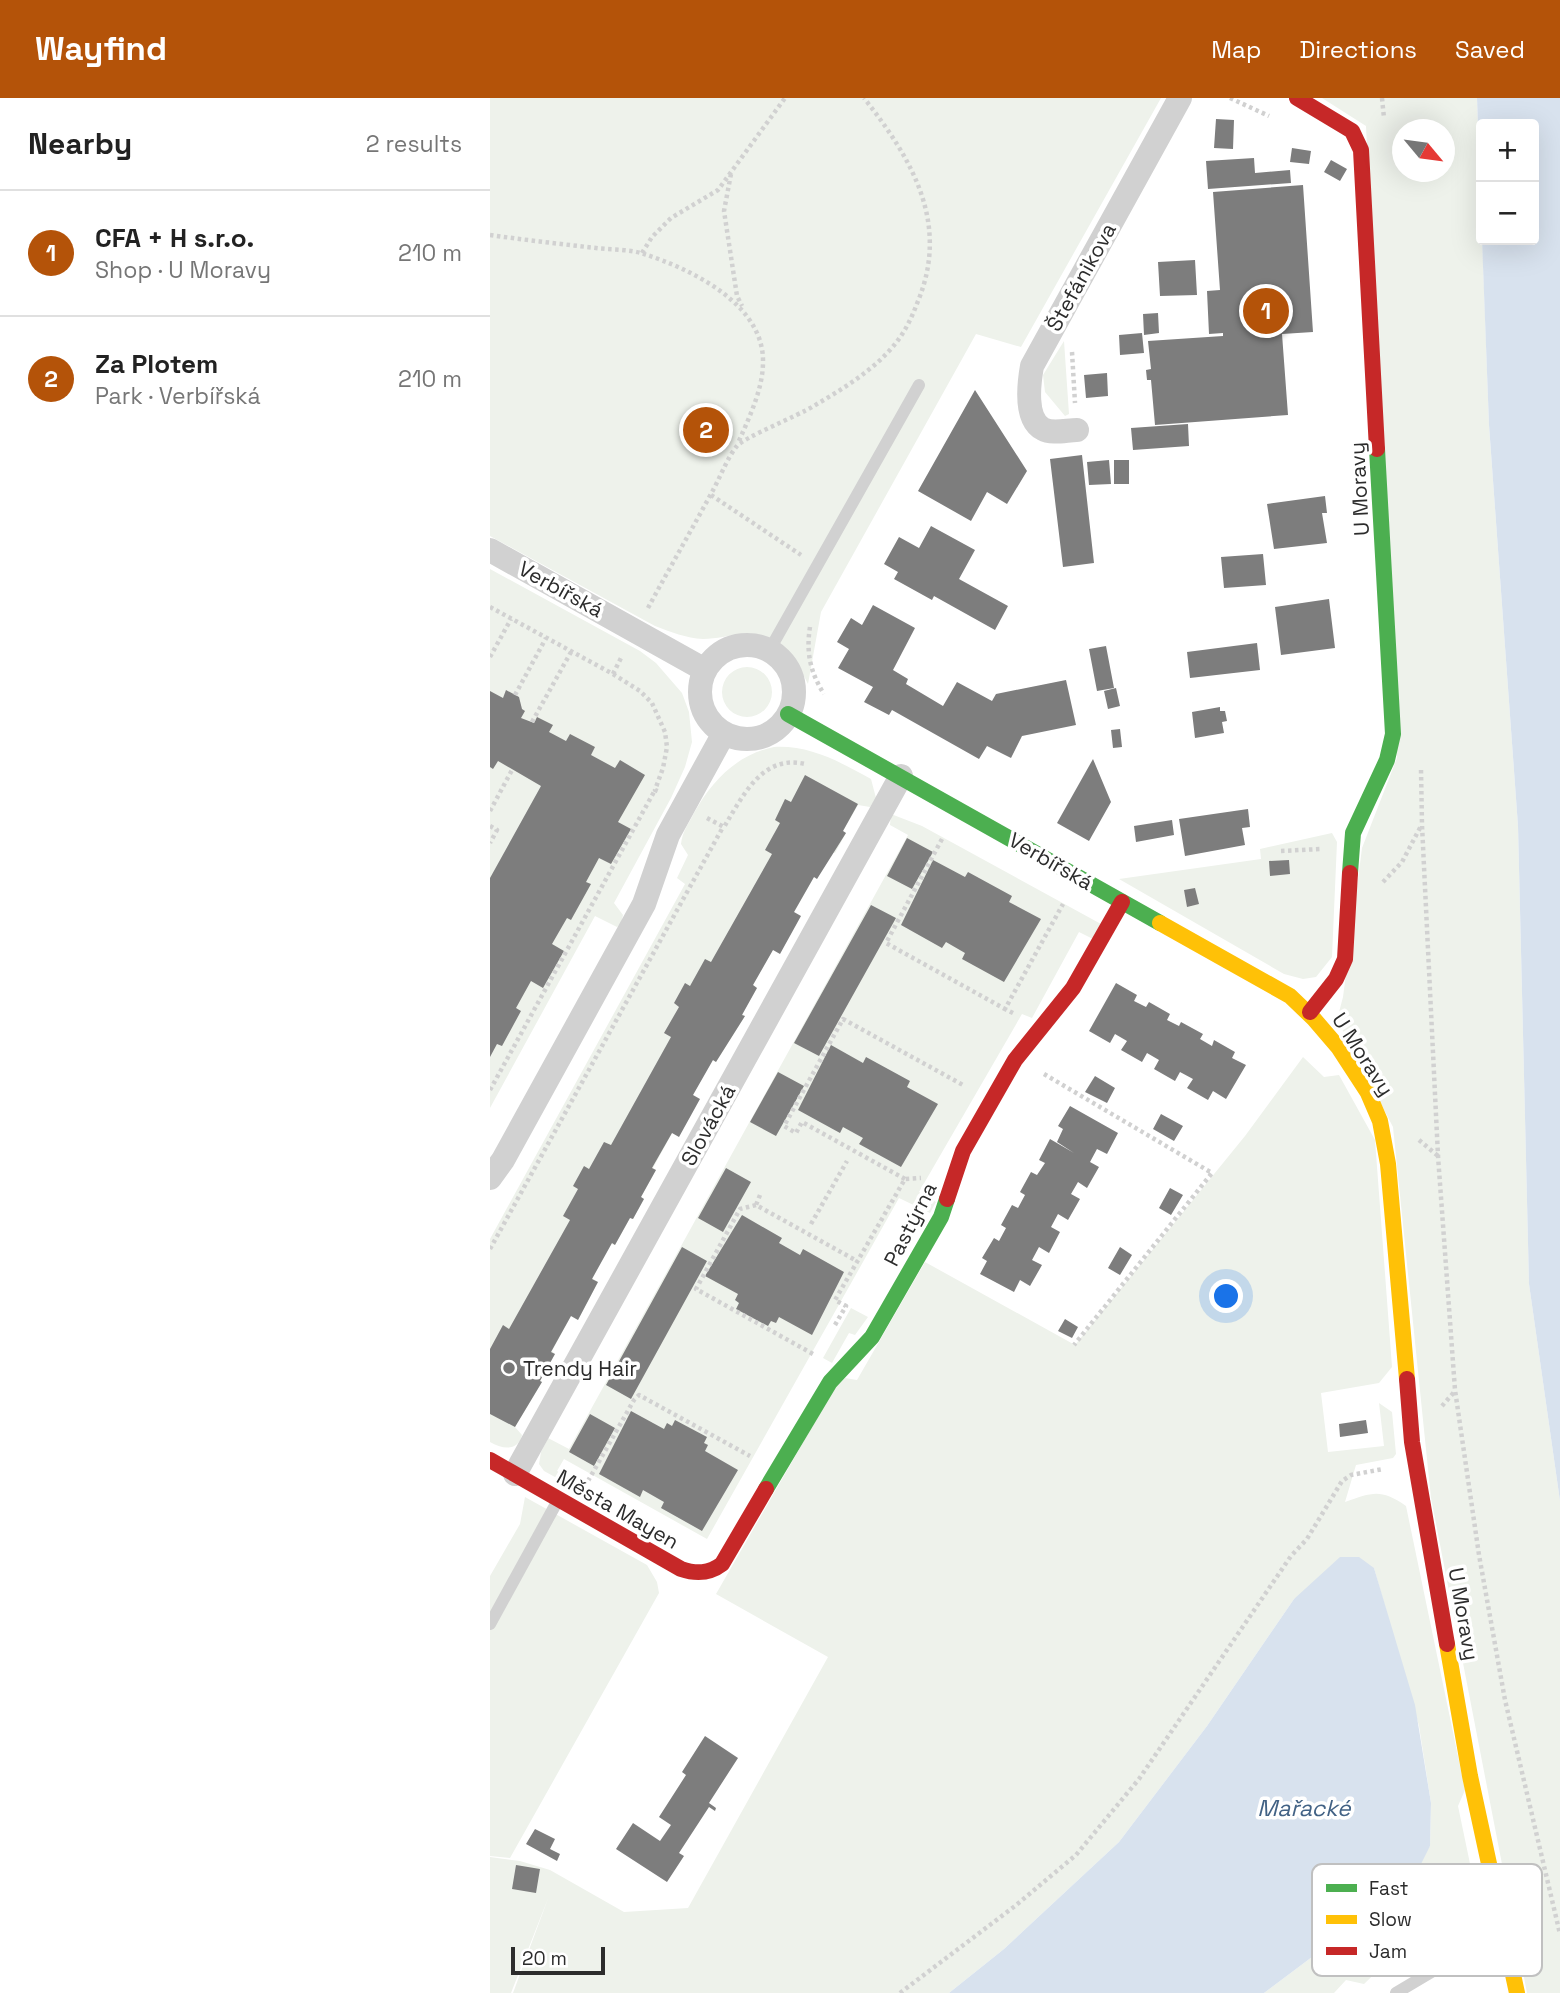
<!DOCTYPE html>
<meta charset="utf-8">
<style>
:root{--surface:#fff;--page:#f6f6f6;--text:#222;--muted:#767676;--line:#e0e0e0;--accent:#b45309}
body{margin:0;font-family:"Space Grotesk",sans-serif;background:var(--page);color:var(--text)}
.controls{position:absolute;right:21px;top:21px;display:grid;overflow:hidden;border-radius:7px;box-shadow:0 7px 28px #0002}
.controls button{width:63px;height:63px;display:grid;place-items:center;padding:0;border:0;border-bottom:2px solid var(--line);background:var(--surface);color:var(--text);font:35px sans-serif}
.compass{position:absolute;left:902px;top:21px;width:63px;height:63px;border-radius:50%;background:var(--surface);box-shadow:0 7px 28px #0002;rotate:119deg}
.scale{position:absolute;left:21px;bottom:18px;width:94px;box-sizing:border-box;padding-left:7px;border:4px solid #2c2c2c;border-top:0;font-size:19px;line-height:24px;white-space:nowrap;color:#2c2c2c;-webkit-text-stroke:5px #fff;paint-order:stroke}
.you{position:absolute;left:737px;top:1199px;width:24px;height:24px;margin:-18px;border:5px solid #fff;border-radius:50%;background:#1a73e8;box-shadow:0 0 0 10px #1a73e833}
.badge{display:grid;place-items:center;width:46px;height:46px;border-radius:50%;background:var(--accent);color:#fff;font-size:23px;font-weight:700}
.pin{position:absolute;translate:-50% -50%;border:4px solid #fff;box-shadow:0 2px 7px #0006}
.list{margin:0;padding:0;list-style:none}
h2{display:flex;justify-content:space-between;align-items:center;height:91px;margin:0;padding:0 28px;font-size:30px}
h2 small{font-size:23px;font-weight:400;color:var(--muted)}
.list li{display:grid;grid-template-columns:46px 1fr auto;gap:21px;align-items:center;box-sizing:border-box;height:126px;padding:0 28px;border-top:2px solid var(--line)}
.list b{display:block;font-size:26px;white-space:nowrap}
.list p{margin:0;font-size:23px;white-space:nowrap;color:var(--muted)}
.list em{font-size:23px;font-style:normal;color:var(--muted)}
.map{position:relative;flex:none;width:1070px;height:1895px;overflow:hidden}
header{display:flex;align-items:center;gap:42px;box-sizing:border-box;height:98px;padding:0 35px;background:var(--accent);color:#fff}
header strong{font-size:33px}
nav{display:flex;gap:38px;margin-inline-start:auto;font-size:24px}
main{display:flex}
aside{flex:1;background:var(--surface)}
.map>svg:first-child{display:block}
.green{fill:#eef2eb;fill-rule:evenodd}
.water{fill:#d8e2ee}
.building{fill:#7d7d7d}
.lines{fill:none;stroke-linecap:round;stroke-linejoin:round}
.path{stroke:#d1d1d1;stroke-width:4.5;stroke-dasharray:3.5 3.5;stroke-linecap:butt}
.lane{stroke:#d1d1d1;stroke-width:12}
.street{stroke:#d1d1d1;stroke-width:24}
.fast{stroke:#4caf50;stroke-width:16}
.slow{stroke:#ffc107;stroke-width:16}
.jam{stroke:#c62828;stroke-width:16}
.poi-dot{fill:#767676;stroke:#fff;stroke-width:2.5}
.labels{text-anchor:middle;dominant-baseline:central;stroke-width:7;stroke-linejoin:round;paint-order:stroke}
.street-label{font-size:21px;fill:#2c2c2c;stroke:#fff}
.poi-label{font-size:21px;fill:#2c2c2c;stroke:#fff;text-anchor:start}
.water-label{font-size:23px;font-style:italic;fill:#426285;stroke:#fff}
.key{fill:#fff;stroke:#c0c0c0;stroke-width:2}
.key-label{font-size:19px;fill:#2c2c2c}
</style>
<header>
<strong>Wayfind</strong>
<nav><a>Map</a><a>Directions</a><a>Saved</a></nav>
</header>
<main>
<aside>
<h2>Nearby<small>2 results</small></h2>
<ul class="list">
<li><span class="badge">1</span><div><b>CFA + H s.r.o.</b><p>Shop · U Moravy</p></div><em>210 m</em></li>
<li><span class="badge">2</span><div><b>Za Plotem</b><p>Park · Verbířská</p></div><em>210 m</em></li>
</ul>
</aside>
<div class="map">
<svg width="1070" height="1895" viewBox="0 0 1070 1895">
<rect width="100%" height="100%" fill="#fff"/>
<!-- green -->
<path class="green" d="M0,0H671L531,249L486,236L331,514L318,586C305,559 286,533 252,536C239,537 227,541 213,541C196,540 181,534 165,528L0,438Z
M832,0H987L999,327L1028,728L1039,1186L1070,1403V1895H1037L941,1400L903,1029L850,927L848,918L853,899L872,750L907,660L876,28ZM912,32H954V74H912Z
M574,243L579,316L575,318L555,294L553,277Z
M0,471L150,553L166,565L192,595L199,614L202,644L195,669L181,700L124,805L133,817L131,826L127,829L105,818L0,1010Z
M232 594a25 25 0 1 1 50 0a25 25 0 1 1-50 0Z
M284,649C320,647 350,664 381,681L386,700L380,709L368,707L353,733L356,735L345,755L342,754L327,781L324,779L263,887L267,890L252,916L255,918L226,964L222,962L163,1070L166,1072L151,1099L154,1101L143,1121L140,1120L125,1147L121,1146L102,1180L108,1184L88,1222L81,1218L62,1253L65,1256L50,1282L52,1284L25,1329L32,1337C28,1354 12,1351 0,1344V1141L195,786L187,780L198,757L191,746C192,734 199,725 204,715C222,683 246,657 284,649Z
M401,716L432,728L611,826L603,841L589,834L542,920L532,916L429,1094L446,1104L440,1115L409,1100L217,1441L74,1361L67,1373L98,1390L96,1396L54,1373L49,1366L51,1354L58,1340L79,1351L418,737L400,727Z
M842,735L847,744L842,859L826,879L813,881L794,876L629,781L771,761L770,751Z
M813,959L834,979L849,977L885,1042L902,1269L889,1285L831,1295L838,1354L894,1348L889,1305L902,1314L906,1356L903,1360L866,1367L855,1404C882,1395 890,1390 916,1408L975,1692L968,1708L994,1833L918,1878L903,1858L874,1886L856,1882L844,1895H774L850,1838L898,1806L940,1748L941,1705L929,1628L884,1470L804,1501L717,1628L629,1744L514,1851L459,1895H23L59,1798L21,1895H0V1759L30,1763L60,1772L134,1814L198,1810L338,1559L226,1496L345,1289L355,1280L367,1282L435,1164L585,1247L755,1038Z
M361,1210L378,1219L365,1237L359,1235L342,1265L333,1260Z
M35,1399L157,1467L167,1484L169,1495L20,1760L0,1758V1478L30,1426Z"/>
<!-- water -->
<path class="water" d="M987,0H1070V1403L1039,1186L1028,728L999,327L992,142H1044V26H991V117Z
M850,1459H869L884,1470L925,1607L941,1705L940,1748L926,1776L898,1806L850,1838L774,1895H459L514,1851L629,1744L717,1628L804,1501Z"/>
<!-- building -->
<path class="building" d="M726,21L744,22L743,51L724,50Z
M802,50L821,53L819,66L800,64Z
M764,60L765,75L800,72L801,85L718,91L716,63Z
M841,62L857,71L850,83L834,74Z
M813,87L823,234L792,236L798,317L665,327L661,282H657L656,272L661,271L658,243L733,238V235L719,236L717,193L730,192L723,94Z
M705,162L707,197L670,198L668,164Z
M668,215L669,235L654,237L653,216Z
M652,235L654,255L630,257L629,237Z
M617,275L618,298L596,300L594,277Z
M485,292L537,373L517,406L497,394L481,423L428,393Z
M698,326L699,348L643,352L641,330Z
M592,357L604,465L573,469L560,361Z
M619,362L621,386L599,387L597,364Z
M624,362H639V386H624Z
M835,398L837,415H832L837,445L784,451L777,406Z
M441,428L485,452L469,481L518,508L505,532L444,498L442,502L404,481L408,474L394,466L409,439L429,450Z
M773,456L776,487L734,490L731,459Z
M839,501L845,550L791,557L785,509Z
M383,507L425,530L403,572L418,581L416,586L453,608L467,584L502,603L506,596L576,582L586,627L532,638L521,660L497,648L489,661L402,612L399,617L374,604L383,589L348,570L359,551L347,544L361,520L372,527Z
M767,545L770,572L700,580L697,554Z
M616,548L624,590L607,593L599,551Z
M626,590L630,608L618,611L614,593Z
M16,592L29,599L32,611L35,613L31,620L44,625L47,619L63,627L59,634L76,643L80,636L105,649L101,657L125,670L130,662L155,677L128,724L141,731L121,766L109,760L96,784L101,786L81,822L77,820L62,846L74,853L53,890L41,883L26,910L31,913L12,948L7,946L0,959V780L51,688L8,663L3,671L0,669V593L13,600Z
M730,609V613H735L737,623L732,624L734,635L705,640L702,614Z
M630,631L632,649L623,650L621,632Z
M603,661L621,704L599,743L567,725Z
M315,677L368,706L353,733L356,735L327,781L324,779L304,814L311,818L290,856L283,852L263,887L267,890L252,917L255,918L226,964L223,962L203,997L210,1001L189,1039L182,1035L162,1070L166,1072L151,1099L154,1101L143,1121L140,1120L125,1147L122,1145L102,1181L108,1184L88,1222L81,1218L61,1254L65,1256L50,1283L52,1284L25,1329L0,1316V1251L13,1227L19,1231L80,1122L73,1118L88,1091L83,1088L94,1068L99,1071L114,1044L121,1047L181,939L174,935L189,909L184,905L195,885L200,888L215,861L221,864L282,756L275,752L290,725L285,722L295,701L301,704Z
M758,711L760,729L752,730L755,747L695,758L689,721Z
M682,722L684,737L646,744L644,728Z
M417,740L443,754L422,791L397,778Z
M443,762L475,779L478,774L522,798L519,804L551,821L514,884L472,861L475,855L456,844L452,850L411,827Z
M799,762L800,776L780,778L779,763Z
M705,790L709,806L697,809L694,792Z
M381,807L406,820L329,958L304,945Z
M626,885L647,897L644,903L656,909L659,904L680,916L677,922L689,928L691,924L713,936L710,941L722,948L724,942L745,954L742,960L756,967L736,1001L723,993L718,1002L697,990L703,981L690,974L685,983L664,971L669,962L657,955L652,964L631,952L637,943L625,936L620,945L599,933Z
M341,947L373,965L376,959L420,983L417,989L448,1006L411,1069L369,1046L373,1040L353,1029L350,1035L308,1012Z
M288,974L314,988L286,1038L260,1024Z
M605,978L625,990L617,1005L595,994Z
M580,1008L628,1035L617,1056L607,1051L600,1064L609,1069L597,1090L588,1084L581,1096L590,1101L578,1122L568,1116L561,1129L570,1134L559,1155L549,1149L542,1162L552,1167L540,1188L530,1182L524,1194L490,1176L497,1163L492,1160L504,1140L509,1143L516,1130L511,1127L522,1107L528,1110L535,1097L530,1094L541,1074L547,1077L555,1065L549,1062L560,1041L584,1055L567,1044L573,1031L568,1028Z
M671,1016L693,1028L684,1043L663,1031Z
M236,1070L261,1084L233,1134L208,1120Z
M680,1090L693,1097L681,1117L669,1110Z
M252,1117L292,1140L289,1145L310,1157L313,1151L354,1174L322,1237L289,1219L286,1225L281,1223L278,1228L246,1211L249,1205L245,1202L248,1196L215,1178Z
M192,1149L217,1163L141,1301L116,1287Z
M630,1149L642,1157L630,1177L618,1170Z
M575,1221L588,1229L582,1240L568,1233Z
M141,1313L174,1331L177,1325L182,1328L185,1322L217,1339L214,1345L218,1347L215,1353L248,1372L212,1433L171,1410L174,1404L153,1392L150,1399L109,1376Z
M100,1316L125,1330L104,1368L79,1354Z
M876,1322L878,1335L850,1339L849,1326Z
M215,1638L248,1660L219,1705L226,1710L225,1713L219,1709L189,1755L194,1758L177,1784L126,1751L143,1725L170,1743L181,1727L169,1719L196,1677L192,1674Z
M45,1731L65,1741L60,1751L70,1756L67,1763L36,1746Z
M26,1767L50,1771L46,1795L22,1791Z"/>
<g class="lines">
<!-- path -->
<path class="path" d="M740,0L779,18
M892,0L894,20
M241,76L234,113L247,198L252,208
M0,137C35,142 71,146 106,150C122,152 140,151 154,156C201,171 274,206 273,264C273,291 259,320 248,345
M152,155L162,139L181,120L228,92L295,0
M582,254L585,305
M221,397L311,457
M0,509L123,576L150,593L162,605L175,634L177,649L173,670L165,692L170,694
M158,510C179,471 201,433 222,394C230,380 237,360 247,348C253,340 309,317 322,309C349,293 378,276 399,253C413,238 421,222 428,203C460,125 422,61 374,0
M320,529C316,554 320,574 334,596
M0,559L21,521
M123,576L132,558
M25,597L56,540
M42,624L81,554
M931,672L932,727L948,1058L965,1292L989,1457L1015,1602L1070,1836
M0,713L22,672
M217,720L234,729C253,698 272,656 315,666
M0,728L7,732L0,745
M452,741L396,845L515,911
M791,753L830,751
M893,784L912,764L931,728
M523,915L515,911L573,806
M554,976L722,1075L584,1247
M0,992L165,692
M929,1042L948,1058
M415,1081L312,1024L306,1035L294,1028L353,921L473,987
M270,1097L266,1107L367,1163
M266,1107L250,1111L206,1191L323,1256
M321,1126L357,1063
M0,1151L233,729
M345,1227L356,1208L345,1202L415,1081L431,1080
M952,1308L965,1293
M98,1383L144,1302L149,1297L260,1358
M410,1895L525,1808L586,1757L649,1681L801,1458L817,1441L852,1383L861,1377L893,1371"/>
<!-- lane -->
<path class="lane" d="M279,553L429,287
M0,1526L67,1404
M906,1895L1012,1832"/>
<!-- street -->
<path class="street" d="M587,332C577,332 562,336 553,331C534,321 539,285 542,268L690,0
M0,452L215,572
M210 594a47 47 0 1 1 94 0a47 47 0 1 1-94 0Z
M0,1080L13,1062L154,806L178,737L234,635
M25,1376L411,678"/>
<!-- fast -->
<path class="fast" d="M298,616L670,825
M860,775L863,735L897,662L903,636L887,351
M276,1391L340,1284L382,1239L451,1119L457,1101"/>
<!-- slow -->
<path class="slow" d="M670,825L800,898L824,921L848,949L878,995L890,1023L898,1066L917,1281
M957,1546L980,1678L1027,1895"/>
<!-- jam -->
<path class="jam" d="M807,0L862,33L871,52L887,351
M820,914L846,881L855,861L860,775
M457,1101L473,1053L525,962L583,890L632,804
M917,1281L922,1344L957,1546
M0,1362L191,1471C206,1476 219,1476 232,1466L276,1391"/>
</g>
<!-- markers -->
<circle class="poi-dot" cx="19" cy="1270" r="7"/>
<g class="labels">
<!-- street labels -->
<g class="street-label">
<text transform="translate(591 179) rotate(-61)">Štefánikova</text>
<text transform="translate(869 391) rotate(-93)">U Moravy</text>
<text transform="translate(71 491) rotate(29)">Verbířská</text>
<text transform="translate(561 763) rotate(30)">Verbířská</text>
<text transform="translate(873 956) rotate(57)">U Moravy</text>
<text transform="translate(218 1027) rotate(-61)">Slovácká</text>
<text transform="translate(420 1126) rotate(-63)">Pastýrna</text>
<text transform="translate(128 1411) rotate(30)">Města Mayen</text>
<text transform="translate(974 1516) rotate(80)">U Moravy</text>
</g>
<!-- poi labels -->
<g class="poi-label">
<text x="33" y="1270">Trendy Hair</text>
</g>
<!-- water labels -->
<g class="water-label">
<text x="814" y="1710">Mařacké</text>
</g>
</g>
<!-- legend -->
<rect x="822" y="1766" width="230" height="112" rx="10" class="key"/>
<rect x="836" y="1786" width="31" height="8" fill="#4caf50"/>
<rect x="836" y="1817" width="31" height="9" fill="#ffc107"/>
<rect x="836" y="1849" width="31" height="8" fill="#c62828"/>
<g class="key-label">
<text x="879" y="1797">Fast</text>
<text x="879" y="1828">Slow</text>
<text x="879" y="1860">Jam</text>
</g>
</svg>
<div class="controls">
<button>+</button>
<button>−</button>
</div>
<svg class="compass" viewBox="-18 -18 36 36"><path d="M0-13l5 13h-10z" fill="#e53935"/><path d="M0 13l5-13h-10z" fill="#767676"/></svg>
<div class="scale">20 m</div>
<div class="you"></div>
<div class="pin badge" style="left:776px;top:213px">1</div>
<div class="pin badge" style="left:216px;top:332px">2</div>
</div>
</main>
